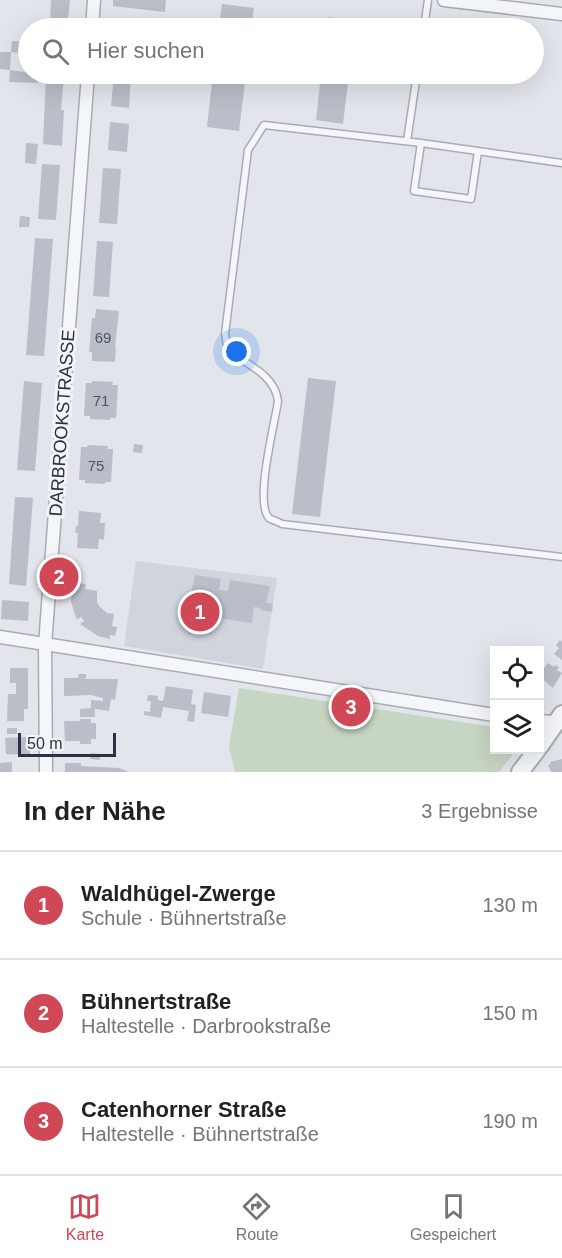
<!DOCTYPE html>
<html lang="de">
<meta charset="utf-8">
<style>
:root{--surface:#fff;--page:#f6f6f6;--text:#202124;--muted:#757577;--line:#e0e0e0;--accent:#d04756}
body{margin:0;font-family:Arial,sans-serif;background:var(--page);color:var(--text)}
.controls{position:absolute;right:18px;bottom:18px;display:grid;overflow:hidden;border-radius:0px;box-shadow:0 6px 24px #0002}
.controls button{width:54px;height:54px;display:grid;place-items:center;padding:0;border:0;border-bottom:2px solid var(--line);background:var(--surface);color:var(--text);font:30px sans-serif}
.scale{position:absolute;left:18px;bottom:15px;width:98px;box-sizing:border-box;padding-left:6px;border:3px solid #2a3243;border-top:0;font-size:16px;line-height:21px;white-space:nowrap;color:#2a3243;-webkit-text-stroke:4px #f2f4f8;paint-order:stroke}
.you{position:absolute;left:237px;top:352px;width:21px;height:21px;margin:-15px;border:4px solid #fff;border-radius:50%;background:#1a73e8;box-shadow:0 0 0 9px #1a73e833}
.badge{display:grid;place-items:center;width:39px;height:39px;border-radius:50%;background:var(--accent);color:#fff;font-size:20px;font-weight:700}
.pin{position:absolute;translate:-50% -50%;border:3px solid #fff;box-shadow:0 2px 6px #0006}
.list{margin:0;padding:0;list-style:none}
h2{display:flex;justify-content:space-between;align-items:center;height:78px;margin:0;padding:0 24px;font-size:26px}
h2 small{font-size:20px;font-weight:400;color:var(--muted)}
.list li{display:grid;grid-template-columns:39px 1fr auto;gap:18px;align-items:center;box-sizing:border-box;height:108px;padding:0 24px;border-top:2px solid var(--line)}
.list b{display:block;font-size:22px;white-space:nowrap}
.list p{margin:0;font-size:20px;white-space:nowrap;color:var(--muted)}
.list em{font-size:20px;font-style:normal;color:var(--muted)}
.icon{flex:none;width:33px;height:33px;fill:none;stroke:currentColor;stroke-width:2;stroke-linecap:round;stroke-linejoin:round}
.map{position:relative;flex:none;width:562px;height:772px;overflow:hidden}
.search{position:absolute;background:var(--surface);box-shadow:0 6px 24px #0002;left:18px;right:18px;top:18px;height:66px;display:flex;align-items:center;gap:15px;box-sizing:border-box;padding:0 21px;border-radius:33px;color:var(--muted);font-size:22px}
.sheet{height:402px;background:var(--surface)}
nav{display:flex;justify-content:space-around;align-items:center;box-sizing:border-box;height:84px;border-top:2px solid var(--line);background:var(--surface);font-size:16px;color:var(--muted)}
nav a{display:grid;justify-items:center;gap:3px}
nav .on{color:var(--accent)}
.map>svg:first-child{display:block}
.built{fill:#d0d4dd}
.green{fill:#c7d5c3}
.building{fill:#b9bec8}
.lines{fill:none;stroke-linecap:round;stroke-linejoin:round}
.service-casing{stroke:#a7acb5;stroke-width:9}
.minor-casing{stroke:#a7acb5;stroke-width:15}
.tertiary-casing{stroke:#a7acb5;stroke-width:20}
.service{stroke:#f5f6f9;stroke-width:6}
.minor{stroke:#f5f6f9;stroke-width:12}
.tertiary{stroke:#f5f6f9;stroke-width:16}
.labels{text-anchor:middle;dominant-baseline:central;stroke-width:6;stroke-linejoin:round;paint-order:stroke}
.number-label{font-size:15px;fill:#4e5564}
.street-label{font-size:18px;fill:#2a3243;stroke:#f2f4f8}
</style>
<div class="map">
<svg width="562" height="772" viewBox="0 0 562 772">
<rect width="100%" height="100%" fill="#e2e5eb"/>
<!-- built -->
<path class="built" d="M136,561L277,578L263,669L124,646Z"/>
<!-- green -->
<path class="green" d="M239,688L494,727V750H516L499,772H235L229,747Z"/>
<!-- building -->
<path class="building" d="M51,0H70L68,20L71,21V28H52L53,20H50Z
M113,0H166L165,12L113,6Z
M222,4L254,8L251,28H219Z
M328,17L355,20L354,28H326Z
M113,21L131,23V28H113Z
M12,41L28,42V54L11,52L10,70L39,74L38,83L9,82L10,70L0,69V52H11Z
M46,74L64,75L61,110H64L62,146L43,144Z
M114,74H131L129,108L111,106Z
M213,74H246L239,131L207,127Z
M321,74H349L343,124L316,120Z
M367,74H389V78Z
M110,122L129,124L127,152L108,150Z
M26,143L38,144L36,164L25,163Z
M42,164L60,165L56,220L38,219Z
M103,168L121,169L117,224L99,223Z
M20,216L30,217L29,227H19Z
M35,238L53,239L44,356L26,355Z
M97,241L113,242L109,297L93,296Z
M96,309L119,311L115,347H116L115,362L92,361V352H89L92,318H95Z
M308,378L336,381L320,517L292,514Z
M24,381L42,383L35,471L17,470Z
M92,381L113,382L112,385H118L116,418H110V420L90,419V416H84L86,383H92Z
M134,444L143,445L142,453L133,452Z
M88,445L108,446L107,449H113L111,482H105V484L85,483V480H79L81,447H87Z
M15,497L33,498L26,586L9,584Z
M79,511L101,513L100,523H105L104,540L99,539L98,549L77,548L78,533H75L76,526H78Z
M195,575L221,579L219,590L228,591L230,580L270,586L266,603L273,604L272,612L260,610L261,608L254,607L252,623L187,613Z
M77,583L86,584L85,589L97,591V602L99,606L107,613L114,614L112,626L117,627L115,636L110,635V639L98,636L80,624L84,621L81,617L77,620L71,602L72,587L76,588Z
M2,600L29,602L28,621L1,619Z
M560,640L562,642V660L554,654L559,648L556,645Z
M548,663L554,667L555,665L559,667L557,670L562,673L553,688L540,677V667L541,665L544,668Z
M10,668H28V709H24V721H7L8,694H16V683H10Z
M79,674H86V679H118L115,700L111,699L109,711L95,709V717H80V709L91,708V700L103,701V698L91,695L64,696V678H78Z
M166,686L193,690L191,704L196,705L194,722L187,721L189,711L163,707L161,718L144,715V711L150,712L151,701H147L148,695L158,696V700L163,701Z
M204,692L231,696L228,717L201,713Z
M80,719H91V723H96V739H91V744H80V741H65L64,721H80Z
M7,728H17V734H7Z
M30,737V755L6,754L5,738Z
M91,753L100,754V760L90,759Z
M562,759V772H551L548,765L551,764L550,762Z
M12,762V772H0V763Z
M65,763H81V766L119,768L129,772H65Z"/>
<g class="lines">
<!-- service casing -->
<g class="service-casing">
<path id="service" d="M424,28L428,0
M407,141L417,74
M421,143L264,125L248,150L225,334L228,351C247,364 275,375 278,401C275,423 254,502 269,518C272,520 279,522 282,524L562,557
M478,151L471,199L414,191L421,143L562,163"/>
</g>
<!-- minor casing -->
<g class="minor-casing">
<path id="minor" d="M444,0L562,14
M92,28L94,0
M0,637L494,715
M540,721L561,723
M46,772L45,645L88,74"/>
</g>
<!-- tertiary casing -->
<g class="tertiary-casing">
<path id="tertiary" d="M540,746L562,714
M520,772L537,750"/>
</g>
<!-- service -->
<use href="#service" class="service"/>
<!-- minor -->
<use href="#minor" class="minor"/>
<!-- tertiary -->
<use href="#tertiary" class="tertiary"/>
</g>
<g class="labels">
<!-- number labels -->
<g class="number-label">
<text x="103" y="337">69</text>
<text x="101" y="400">71</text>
<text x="96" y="465">75</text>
</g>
<!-- street labels -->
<g class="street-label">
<text transform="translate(62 423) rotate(-86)">DARBROOKSTRASSE</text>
</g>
</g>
</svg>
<div class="controls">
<button><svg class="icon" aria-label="locate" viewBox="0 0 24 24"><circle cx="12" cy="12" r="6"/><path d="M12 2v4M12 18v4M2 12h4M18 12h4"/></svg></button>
<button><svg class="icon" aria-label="layers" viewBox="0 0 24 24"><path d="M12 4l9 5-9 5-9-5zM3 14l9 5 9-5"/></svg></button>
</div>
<div class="scale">50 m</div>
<div class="you"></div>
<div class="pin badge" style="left:200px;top:612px">1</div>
<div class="pin badge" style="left:59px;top:577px">2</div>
<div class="pin badge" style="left:351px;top:707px">3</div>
<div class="search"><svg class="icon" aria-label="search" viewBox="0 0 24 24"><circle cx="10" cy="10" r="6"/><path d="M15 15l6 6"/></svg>Hier suchen</div>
</div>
<section class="sheet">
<h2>In der Nähe<small>3 Ergebnisse</small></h2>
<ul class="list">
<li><span class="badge">1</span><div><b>Waldhügel-Zwerge</b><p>Schule · Bühnertstraße</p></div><em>130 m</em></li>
<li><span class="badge">2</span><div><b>Bühnertstraße</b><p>Haltestelle · Darbrookstraße</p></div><em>150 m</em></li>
<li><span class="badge">3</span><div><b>Catenhorner Straße</b><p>Haltestelle · Bühnertstraße</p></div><em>190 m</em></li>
</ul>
</section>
<nav>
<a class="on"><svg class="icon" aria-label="map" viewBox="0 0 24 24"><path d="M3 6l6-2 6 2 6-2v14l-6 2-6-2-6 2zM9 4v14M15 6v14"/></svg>Karte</a>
<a><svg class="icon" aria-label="directions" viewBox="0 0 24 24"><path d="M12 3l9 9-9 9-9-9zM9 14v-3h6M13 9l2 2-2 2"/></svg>Route</a>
<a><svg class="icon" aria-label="saved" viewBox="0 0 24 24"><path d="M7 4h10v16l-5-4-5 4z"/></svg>Gespeichert</a>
</nav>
